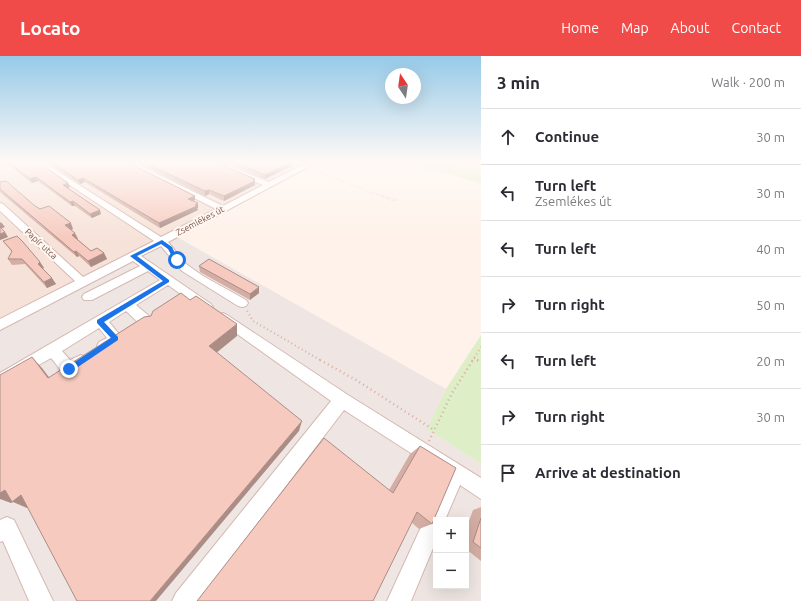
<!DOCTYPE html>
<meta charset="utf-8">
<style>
:root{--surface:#fff;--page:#f7f7f7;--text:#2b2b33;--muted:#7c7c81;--line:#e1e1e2;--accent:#f04b48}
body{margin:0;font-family:Ubuntu,sans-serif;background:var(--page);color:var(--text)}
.controls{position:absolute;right:12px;bottom:12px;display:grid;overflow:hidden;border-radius:0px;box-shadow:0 4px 16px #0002}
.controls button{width:36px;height:36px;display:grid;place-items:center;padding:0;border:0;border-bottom:1px solid var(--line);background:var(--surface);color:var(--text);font:20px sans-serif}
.compass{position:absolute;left:385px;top:12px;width:36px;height:36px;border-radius:50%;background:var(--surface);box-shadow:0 4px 16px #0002;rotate:347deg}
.stop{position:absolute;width:12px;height:12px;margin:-9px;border:3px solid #1a73e8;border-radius:50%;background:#fff}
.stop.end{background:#1a73e8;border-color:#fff;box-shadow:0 1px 4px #0008}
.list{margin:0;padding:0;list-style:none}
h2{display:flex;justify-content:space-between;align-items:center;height:52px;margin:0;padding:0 16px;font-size:17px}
h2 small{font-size:13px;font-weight:400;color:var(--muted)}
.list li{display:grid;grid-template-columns:26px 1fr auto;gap:12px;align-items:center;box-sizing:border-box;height:56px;padding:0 16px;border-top:1px solid var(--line)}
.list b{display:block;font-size:15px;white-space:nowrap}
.list p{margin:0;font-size:13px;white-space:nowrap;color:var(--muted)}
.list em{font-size:13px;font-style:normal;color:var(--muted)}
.icon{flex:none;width:22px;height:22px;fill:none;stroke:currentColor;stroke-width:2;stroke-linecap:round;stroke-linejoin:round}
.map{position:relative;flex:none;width:481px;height:545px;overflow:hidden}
header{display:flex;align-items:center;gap:24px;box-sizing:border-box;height:56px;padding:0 20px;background:var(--accent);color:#fff}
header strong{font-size:19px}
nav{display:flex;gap:22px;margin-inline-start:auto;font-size:14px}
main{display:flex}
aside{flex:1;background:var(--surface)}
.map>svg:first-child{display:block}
.residential{fill:#f6e2d8}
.industrial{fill:#efe6e3;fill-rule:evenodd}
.green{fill:#deeec6}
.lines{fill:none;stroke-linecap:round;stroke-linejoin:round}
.minor-casing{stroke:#d4b9b1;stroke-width:2}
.path-far2{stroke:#dcaca1;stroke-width:1;stroke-dasharray:0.5 2;stroke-linecap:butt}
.path-far1{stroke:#dcaca1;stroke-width:2;stroke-dasharray:1 3;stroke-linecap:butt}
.path{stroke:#dcaca1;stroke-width:2.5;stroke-dasharray:1 3.5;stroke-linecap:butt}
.minor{fill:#fff;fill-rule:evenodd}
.wall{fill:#d4aea4}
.shaded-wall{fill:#ac8d86}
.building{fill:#f6cabf;stroke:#ac8d86}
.route{fill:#1a73e8}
.labels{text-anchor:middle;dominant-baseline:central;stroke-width:4;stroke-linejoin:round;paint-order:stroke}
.far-street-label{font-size:9px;fill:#7c524a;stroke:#fff7f2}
</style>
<header>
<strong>Locato</strong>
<nav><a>Home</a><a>Map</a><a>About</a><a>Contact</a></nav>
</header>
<main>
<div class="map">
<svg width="481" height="545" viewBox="0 0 481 545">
<rect width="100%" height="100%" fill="#fef2ea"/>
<!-- residential -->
<path class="residential" d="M0,106H320L0,275Z"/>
<!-- industrial -->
<path class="industrial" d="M399,106H448L455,108L443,117Z
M177,181L446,333L427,373L481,408V545H0V275ZM436,464H466V530H436Z"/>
<!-- green -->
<path class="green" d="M455,108L481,114V127L443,117Z
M481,279V408L427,373L446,333Z"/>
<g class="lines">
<!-- minor casing -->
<g class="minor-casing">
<path id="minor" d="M35,106H43L161,181L216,153L123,106H132L223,150L263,129L209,106H219L269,126L308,106H317L168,186L186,208L203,220L246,244L248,247L246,250L242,251L238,250L182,215L161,190L141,200L211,248L213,251L211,254L207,255L203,254L168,229L136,249L155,265L156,268L155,271C144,275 134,262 126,255L109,266L123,283C119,290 107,296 99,294L97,290L99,286L107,282L99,272L62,295L70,304L81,299L86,301L88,305C86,309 83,311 79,314C64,324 60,312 51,302L0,331V317L160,224L148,215L92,244H84L82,241L84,238L140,210L133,205L0,274V263L75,225L0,155V147L3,148L83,221L154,185Z
M223,257L227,259L348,339L481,422V443L460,429L445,464H436V485L411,545H387L445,419L344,354L198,545H172L176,537L331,345L219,265L217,262L219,259Z
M7,461L14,464L53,545H29L3,485L0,486V464Z"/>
</g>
<!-- path-far2 -->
<path class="path-far2" d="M455,106L481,112
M313,114L375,138L398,144L392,145L381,140"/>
<!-- path-far1 -->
<path class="path-far1" d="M247,255L253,265L322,305
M474,302L479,305
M472,305L481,291"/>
<!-- path -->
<path class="path" d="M320,304L356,324L434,374
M477,304L481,306
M429,385L452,337L473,304"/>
<!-- minor -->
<use href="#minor" class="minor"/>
</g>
<!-- wall -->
<path class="wall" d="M5,106H38L68,127L70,131L68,132L101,158L92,162L75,150H72L38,125L32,127Z
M46,106H127L195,140V144L193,145L198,152H197L198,154L160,172L85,126L80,128Z
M136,106H215L255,123V129L224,145L209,138L205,140Z
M224,106H293L292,110L265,123Z
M0,126L35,150L73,173L71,174L78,183H77L91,195L104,197L107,203L91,211L79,200L77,201L0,136Z
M3,185L40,206L44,212L43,213L56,228L47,232L25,208L12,209L8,203L12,196Z
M199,210L259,237L250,244L200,216Z
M420,390L432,468L419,473L411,466L389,434L410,398Z
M481,451V505L466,493V473L473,454Z"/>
<!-- shaded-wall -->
<path class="shaded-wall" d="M289,106H293L292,110L265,123V119Z
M36,121L38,125L32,127L30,123Z
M83,122L85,126L80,128L78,124Z
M255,123V129L224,145V140Z
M68,127L70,131L65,133L63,129Z
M209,134V138L205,140V135Z
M195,140V144L189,147L188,143Z
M73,145L75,150H72L70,146Z
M198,147V152H197L198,154L160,172L159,167Z
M100,154L101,158L92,162L90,158Z
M1,166L5,171L0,173V167Z
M71,167L73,173L68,175L65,169Z
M5,176L8,181L0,184V178Z
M75,177L78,183L74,184L72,179Z
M76,195L79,200L77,201L74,196Z
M104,197L107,203L91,211L88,205Z
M40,206L44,212L41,213L38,208Z
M52,222L56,228L47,232L44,226Z
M259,231V237L250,244V238Z
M237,268V280L210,302L209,290Z
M32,301L42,312L58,333L48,322Z
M302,365L299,375L156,545H150Z
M5,434L21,439L36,445L27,452L13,446L11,447L0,443V437Z"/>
<!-- building -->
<path class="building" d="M8,106H38L68,127L63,129L100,154L90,158L73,145L70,146L36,121L30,123Z
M51,106H127L195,140L188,143L198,147L195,149L197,150L159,167L83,122L78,124Z
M143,106H215L255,123L253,124L255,125L224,140L209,134L205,135Z
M234,106H292L265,119Z
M6,125L35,150L40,153L49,150L71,167L65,169L75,177L72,179L91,195L97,192L104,197L88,205L76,195L74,196L0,133V126Z
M0,171L5,176L0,178Z
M17,180L23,186L40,206L38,208L52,222L44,226L22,203H8L12,195L3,185Z
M209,203L259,231L250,238L199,210Z
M181,237L190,244L196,240L237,268L209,290L302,365L150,545H77L21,439L12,446L5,434L0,437V319L32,301L48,322L144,261L151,260L153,255Z
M324,382L393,437L420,390L456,412L432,468L417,456L373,545H197Z
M481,462V492L473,486Z"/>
<!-- sky -->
<linearGradient id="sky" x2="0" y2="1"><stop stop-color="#96cae8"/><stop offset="0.58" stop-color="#fff9f6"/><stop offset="1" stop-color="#fff9f6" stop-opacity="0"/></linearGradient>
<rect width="481" height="183" fill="url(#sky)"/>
<!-- route -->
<path class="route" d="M162,184L172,191L179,206H175L168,193L161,188L137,200L169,224V226L104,266L118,281V284L72,315H67V311L111,282L97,267V264L163,225L130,200Z"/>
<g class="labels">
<!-- far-street labels -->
<g class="far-street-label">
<text transform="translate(200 165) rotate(-28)">Zsemlékes út</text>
<text transform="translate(41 188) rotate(43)">Papír utca</text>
</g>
</g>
</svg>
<div class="controls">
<button>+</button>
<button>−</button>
</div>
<svg class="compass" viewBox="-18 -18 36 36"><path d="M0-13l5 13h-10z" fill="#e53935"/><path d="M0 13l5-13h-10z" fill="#7c7c81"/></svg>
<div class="stop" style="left:177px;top:204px"></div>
<div class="stop end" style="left:69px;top:313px"></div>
</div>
<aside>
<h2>3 min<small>Walk · 200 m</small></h2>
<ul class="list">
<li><svg class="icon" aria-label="ahead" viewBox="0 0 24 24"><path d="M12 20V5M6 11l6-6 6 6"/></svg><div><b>Continue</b></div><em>30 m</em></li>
<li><svg class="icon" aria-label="left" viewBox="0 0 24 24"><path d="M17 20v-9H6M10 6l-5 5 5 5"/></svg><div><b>Turn left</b><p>Zsemlékes út</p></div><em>30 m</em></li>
<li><svg class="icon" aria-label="left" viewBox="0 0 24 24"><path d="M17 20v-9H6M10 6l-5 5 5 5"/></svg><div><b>Turn left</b></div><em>40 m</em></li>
<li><svg class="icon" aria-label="right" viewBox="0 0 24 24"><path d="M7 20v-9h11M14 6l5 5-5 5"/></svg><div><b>Turn right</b></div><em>50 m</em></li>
<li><svg class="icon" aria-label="left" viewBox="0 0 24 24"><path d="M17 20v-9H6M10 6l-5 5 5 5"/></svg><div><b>Turn left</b></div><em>20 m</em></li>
<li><svg class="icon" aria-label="right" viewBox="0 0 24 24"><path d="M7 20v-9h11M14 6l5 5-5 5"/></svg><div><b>Turn right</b></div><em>30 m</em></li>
<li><svg class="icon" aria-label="arrive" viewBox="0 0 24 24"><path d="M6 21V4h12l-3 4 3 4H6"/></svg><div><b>Arrive at destination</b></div></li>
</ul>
</aside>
</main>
